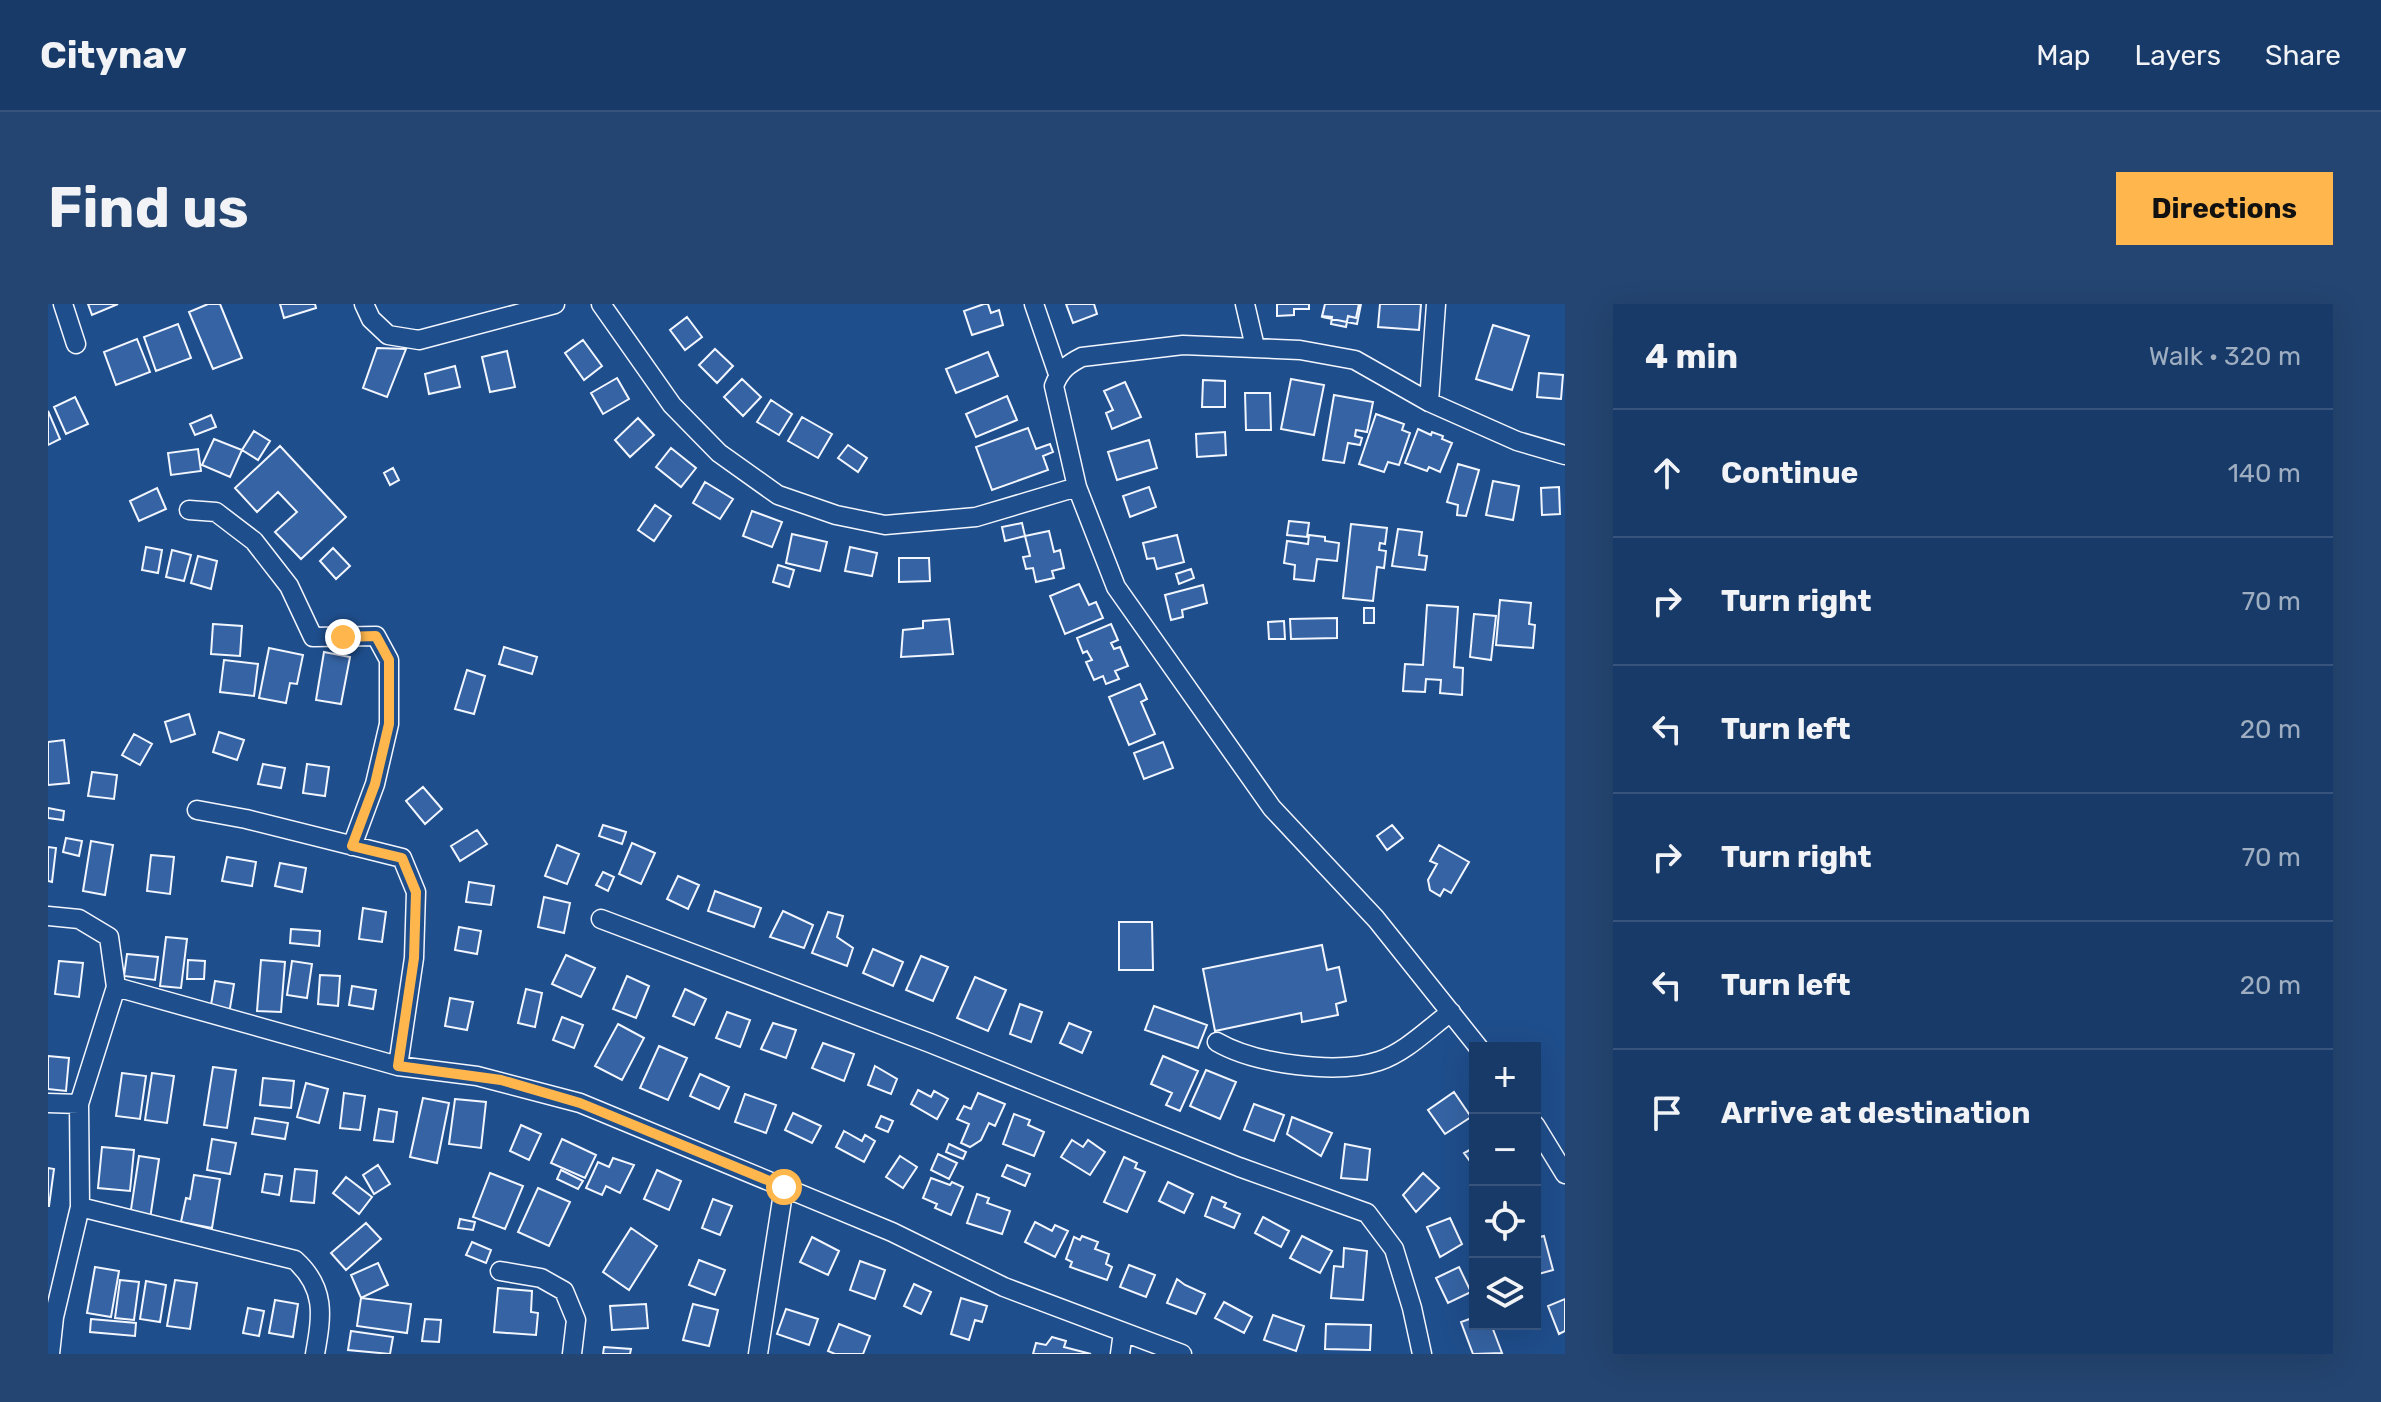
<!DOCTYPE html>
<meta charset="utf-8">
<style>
:root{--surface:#173a69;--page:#244571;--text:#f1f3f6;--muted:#9eadc0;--line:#36547d;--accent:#ffb74d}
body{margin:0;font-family:Rubik,sans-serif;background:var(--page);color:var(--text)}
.controls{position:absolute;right:24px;bottom:24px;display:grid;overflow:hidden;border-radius:0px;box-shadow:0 8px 32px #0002}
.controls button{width:72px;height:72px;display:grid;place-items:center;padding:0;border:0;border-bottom:2px solid var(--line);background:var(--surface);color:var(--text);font:40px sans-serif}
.stop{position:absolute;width:24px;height:24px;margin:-18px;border:6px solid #ffb74d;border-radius:50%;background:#fff}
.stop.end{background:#ffb74d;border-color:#fff;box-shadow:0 2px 8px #0008}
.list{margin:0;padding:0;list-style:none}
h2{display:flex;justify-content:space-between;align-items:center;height:104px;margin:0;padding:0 32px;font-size:34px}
h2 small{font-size:26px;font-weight:400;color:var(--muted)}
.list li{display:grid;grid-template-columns:52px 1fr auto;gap:24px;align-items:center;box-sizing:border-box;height:128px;padding:0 32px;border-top:2px solid var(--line)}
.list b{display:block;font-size:30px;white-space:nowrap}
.list em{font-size:26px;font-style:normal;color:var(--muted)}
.icon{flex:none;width:44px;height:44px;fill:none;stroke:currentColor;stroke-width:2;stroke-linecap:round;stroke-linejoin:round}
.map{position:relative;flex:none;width:1517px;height:1050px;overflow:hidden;border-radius:0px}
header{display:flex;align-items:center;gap:48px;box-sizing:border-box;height:112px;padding:0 40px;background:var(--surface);border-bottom:2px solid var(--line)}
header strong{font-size:38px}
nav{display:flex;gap:44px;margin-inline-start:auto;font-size:28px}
.intro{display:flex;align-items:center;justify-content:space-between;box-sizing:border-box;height:192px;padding:0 48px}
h1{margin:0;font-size:56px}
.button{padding:20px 36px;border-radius:0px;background:var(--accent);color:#111;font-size:28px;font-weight:700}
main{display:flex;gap:48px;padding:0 48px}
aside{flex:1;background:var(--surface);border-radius:0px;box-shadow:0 8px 32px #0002}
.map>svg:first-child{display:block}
.building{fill:#3563a3;stroke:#f2f6ff;stroke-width:2}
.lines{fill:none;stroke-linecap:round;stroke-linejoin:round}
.street-casing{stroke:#f2f6ff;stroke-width:21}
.street{stroke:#1f4e8c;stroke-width:18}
.route{stroke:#ffb74d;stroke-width:10}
</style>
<header>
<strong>Citynav</strong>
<nav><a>Map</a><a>Layers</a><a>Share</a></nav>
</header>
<div class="intro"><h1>Find us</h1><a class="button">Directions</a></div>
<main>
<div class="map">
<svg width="1517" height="1050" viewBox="0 0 1517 1050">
<rect width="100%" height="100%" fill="#1f4e8c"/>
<!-- building -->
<path class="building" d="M40,0H70L44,11Z
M160,0H172L194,54L165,65L141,8Z
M232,0H267L268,4L236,14Z
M936,0H940L943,9L951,6L955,21L924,31L916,7Z
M1018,0H1046L1049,10L1025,19Z
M1229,0H1261V5H1246V11L1229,12Z
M1277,0H1313L1309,20L1274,13Z
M1277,0H1311L1308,14L1300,12L1298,23L1283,20L1284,13L1274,12Z
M1332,0H1373L1371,26L1330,23Z
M639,13L654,33L637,46L622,26Z
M130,20L143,54L108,67L96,33Z
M1445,21L1481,32L1464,86L1428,75Z
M89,35L102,68L68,81L56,48Z
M535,36L554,62L536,76L517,49Z
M329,44L358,45L339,93L315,84Z
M667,45L685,62L669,79L651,61Z
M459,47L467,83L442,88L434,53Z
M940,48L950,72L908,89L898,65Z
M407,62L412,83L381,90L377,70Z
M1491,69L1515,71L1513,95L1489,93Z
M569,74L581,95L555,110L543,89Z
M694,75L713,93L695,112L676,93Z
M1243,75L1276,81L1266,131L1233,125Z
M1155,76L1177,77V103H1154Z
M1077,78L1093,113L1064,125L1058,109L1065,106L1056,87Z
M1197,89H1222L1223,126H1198Z
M1286,91L1325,98L1319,128L1308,126L1307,132L1314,134L1312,141L1300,139L1296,159L1275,156Z
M959,92L969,116L928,133L918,110Z
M27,93L40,120L18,130L6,103Z
M723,96L744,110L731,131L709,118Z
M0,107L12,135L0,141Z
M1328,110L1356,120L1354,126L1362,129L1351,161L1340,158L1336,168L1311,160Z
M163,111L168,123L147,131L142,120Z
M754,113L784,130L770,154L740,137Z
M590,114L606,131L582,153L567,136Z
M980,124L988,145L1002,140L1005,148L995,152L1000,166L944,186L928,143Z
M1370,125L1383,131L1384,128L1395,132L1394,135L1404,139L1392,168L1381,163L1379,167L1357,159Z
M206,127L222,137L210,156L194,146Z
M1177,128L1178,151L1149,153L1148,130Z
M166,135L194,146L182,173L154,161Z
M1101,136L1109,164L1069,176L1060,148Z
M800,141L819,154L810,168L790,154Z
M232,142L298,213L253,255L227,228L249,208L230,188L209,208L187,184Z
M623,144L648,164L633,183L608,163Z
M150,145L153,167L123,171L120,149Z
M1410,160L1431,166L1418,212L1409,211L1410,201L1399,198Z
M345,164L351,176L342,181L336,169Z
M1445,177L1471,182L1465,216L1438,211Z
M657,178L685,195L672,215L645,199Z
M1101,183L1108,203L1082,213L1075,192Z
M1511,183L1512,210L1494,211L1493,184Z
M109,184L118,205L91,217L82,197Z
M607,201L623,212L606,237L590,226Z
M704,207L734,218L724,243L695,232Z
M1241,217L1261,219L1259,233L1239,231Z
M974,219L977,232L957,237L954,223Z
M1303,220L1339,224L1337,240L1332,239L1331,246L1338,247L1336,264L1329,263L1325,297L1295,294Z
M1350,225L1374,228L1371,251L1379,252L1377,266L1344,262Z
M1001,227L1006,248L1012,246L1016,264L1004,267L1006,274L988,278L985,264L978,265L975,253L982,252L977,232Z
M744,230L779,238L772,267L738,259Z
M1129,231L1136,258L1109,265L1106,254L1099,255L1095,239Z
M1261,231L1277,233V237L1291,239L1289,257L1269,255L1266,277L1246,275L1247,261L1236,259L1239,237L1260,240Z
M98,243L114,246L110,269L94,266Z
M802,243L829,249L824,272L797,267Z
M285,244L302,262L288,275L272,257Z
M124,246L143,251L136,277L118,273Z
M150,252L169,257L163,285L143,279Z
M851,254H881L882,277L851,278Z
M730,261L746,266L741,283L725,278Z
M1143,265L1146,274L1131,280L1128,270Z
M1031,280L1041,301L1048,298L1055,314L1017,330L1002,292Z
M1155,281L1159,299L1134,306L1135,313L1123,316L1117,291Z
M1452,296L1483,299L1481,320L1487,321L1485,344L1448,341Z
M1379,301L1410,303L1406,363L1415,364L1414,391L1392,389L1393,376L1378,375L1377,388L1355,387L1357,360L1375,361Z
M1316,304H1326V319H1316Z
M1426,310L1448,312L1443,356L1422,353Z
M1289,314V334L1243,335L1242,315Z
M901,315L905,350L853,353L855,326L875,324V317Z
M1236,317L1237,335H1221L1220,318Z
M165,320L194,322L192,352L163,350Z
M1063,320L1070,336L1063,339L1066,345L1072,343L1080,362L1067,367L1071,375L1058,380L1055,372L1046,376L1038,358L1044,356L1039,347L1035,349L1029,334Z
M456,343L489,353L484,370L451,360Z
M221,344L255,351L249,380L242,379L238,399L211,394Z
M276,348L302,353L293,400L268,396Z
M176,356L210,360L206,392L172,388Z
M419,366L437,372L426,410L407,405Z
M1092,380L1099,395L1093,398L1107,430L1081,441L1061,393Z
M141,410L147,430L123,438L117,418Z
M171,428L196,436L189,456L165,448Z
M86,430L104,440L92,461L74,451Z
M16,436L21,479L0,481V438Z
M1115,438L1125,464L1096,475L1086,449Z
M215,460L237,464L233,484L210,480Z
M259,460L281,463L277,492L255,489Z
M44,468L69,471L66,495L40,492Z
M375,483L394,505L377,520L358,497Z
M0,504L16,507L15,516L0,514Z
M555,521L578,528L574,540L551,532Z
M1344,521L1355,534L1339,546L1329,532Z
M429,526L439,540L412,557L403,542Z
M18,534L34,537L31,552L15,548Z
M43,537L65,541L57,591L35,587Z
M584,539L607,549L593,580L571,570Z
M509,541L531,550L519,580L497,572Z
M1391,541L1421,558L1403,589L1396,585L1392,592L1382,586L1380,576L1389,560L1382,557Z
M0,543L8,544L4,578L0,577Z
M103,551L126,553L122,590L99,587Z
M179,553L208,558L204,582L174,577Z
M232,559L258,564L254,588L227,582Z
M555,568L566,573L560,587L548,581Z
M630,572L651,581L640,605L619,595Z
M421,578L446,582L443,601L418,598Z
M667,587L713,604L706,623L660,607Z
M496,593L522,599L516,629L490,623Z
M315,604L338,608L334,638L311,635Z
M735,607L765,621L756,644L722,633Z
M780,608L795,612L789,633L805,644L799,662L764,649Z
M1071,618H1104L1105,666H1071Z
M411,623L433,627L429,650L407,646Z
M243,625L272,627L271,642L242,639Z
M118,633L139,635L133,684L112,682Z
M1274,641L1279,666L1291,663L1298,697L1288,700L1290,711L1254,718L1253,709L1167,727L1155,665Z
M825,645L855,658L845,682L815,669Z
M79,650L110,653L107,676L76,672Z
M518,651L547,664L533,693L504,680Z
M873,652L900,663L885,697L858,686Z
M140,656L157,657L156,675H139Z
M213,656L237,658L233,708L209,707Z
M11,657L35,659L31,693L7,690Z
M244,657L264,660L259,694L239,691Z
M272,671L292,672L290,702L270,700Z
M579,672L601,682L588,714L565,705Z
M927,673L958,686L940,727L909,714Z
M167,677L186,680L180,716L161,713Z
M304,682L328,686L325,705L301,701Z
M478,685L494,689L487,723L470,719Z
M637,685L658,695L646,721L625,712Z
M402,694L425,698L419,726L397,722Z
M972,700L994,708L983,738L962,730Z
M1106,702L1159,721L1150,744L1097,726Z
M679,708L702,716L692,743L668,734Z
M514,713L535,721L526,744L505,736Z
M725,719L748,726L738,754L713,745Z
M1021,719L1043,728L1034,749L1012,739Z
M570,720L596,734L574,776L547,762Z
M775,739L806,750L796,777L764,764Z
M611,742L639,754L620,796L592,784Z
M0,752L21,754L18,787L0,785Z
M1115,752L1150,767L1132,807L1118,801L1124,789L1103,780Z
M827,762L849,775L843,790L820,781Z
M165,763L188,766L179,824L156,821Z
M1158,766L1188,778L1172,815L1142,802Z
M74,769L98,772L92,815L68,812Z
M104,769L126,772L119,819L97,816Z
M652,770L681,783L671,805L642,792Z
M215,774L246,777L243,804L212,801Z
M258,779L280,785L271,819L249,813Z
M870,786L883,793L886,787L900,795L889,815L863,800Z
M1406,788L1423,813L1397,830L1380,806Z
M296,789L317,792L312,826L292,824Z
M930,789L957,800L947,822L941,819L933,836L922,843L913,839L921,820L909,815L916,802L923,805Z
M697,790L728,801L718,829L687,818Z
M375,794L401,799L389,859L362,853Z
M407,795L438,798L433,844L401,840Z
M1206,800L1236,811L1226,837L1196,826Z
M331,805L349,808L345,838L326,836Z
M745,809L773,822L764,839L737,826Z
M966,810L982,816L980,821L996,828L986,852L955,840Z
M833,812L845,817L840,828L828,823Z
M1244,813L1284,829L1273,852L1239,830Z
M207,814L240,819L237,835L204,830Z
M473,821L493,830L481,856L462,847Z
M796,827L814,837L817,831L827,837L816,858L788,843Z
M164,835L188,839L182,870L159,866Z
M514,835L548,851L537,874L503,859Z
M1024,836L1035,843L1040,836L1057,848L1042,871L1013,853Z
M901,840L918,848L915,855L898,848Z
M1297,840L1322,845L1319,876L1293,874Z
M54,843L86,846L82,887L50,884Z
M1427,843V864L1416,849Z
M890,850L909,859L901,875L883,866Z
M91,852L111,855L102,915L82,912Z
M852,852L869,863L855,884L838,873Z
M1076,853L1089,859L1087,864L1097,868L1079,908L1056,898Z
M565,854L586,861L572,889L558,882L554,891L538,884L550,858L561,863Z
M330,861L342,880L326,890L315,871Z
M959,861L982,870L977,882L954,872Z
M0,864L6,865L1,902H0Z
M247,865L269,867L266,899L243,897Z
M513,866L535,877L530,885L509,875Z
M609,866L633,877L621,906L596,895Z
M442,869L475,882L457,925L425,913Z
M1375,869L1391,884L1368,908L1355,891Z
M217,870L234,872L231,891L214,888Z
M146,871L172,875L164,924L133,918L138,894L142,895Z
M298,873L324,893L311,910L285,889Z
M883,874L902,881L904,878L915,883L903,911L887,904L889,900L875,894Z
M1120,878L1145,890L1136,909L1111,897Z
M490,884L522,898L501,942L470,928Z
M929,890L941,894L939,899L962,907L954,930L919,919Z
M1164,893L1178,899L1176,903L1192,910L1186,924L1157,912Z
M665,895L684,902L672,931L654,924Z
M1215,913L1241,927L1233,943L1207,929Z
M1402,914L1414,940L1392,953L1379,923Z
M412,915L427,918L425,926L410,924Z
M987,918L1004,927L1007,921L1020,927L1007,953L977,938Z
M318,919L333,935L298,966L283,949Z
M583,924L609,942L581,986L555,968Z
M1034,932L1050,938L1047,945L1061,950L1058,960L1064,963L1059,976L1022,963L1024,958L1018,955L1026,933L1032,936Z
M1254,932L1284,947L1272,969L1242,954Z
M1496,932L1505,966L1487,971V934Z
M764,933L791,947L780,971L752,958Z
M424,938L443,946L438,959L418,951Z
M1296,944L1319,947L1315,996L1283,994L1286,962L1295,963Z
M651,956L677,966L667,991L641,981Z
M812,957L837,966L827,995L802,986Z
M330,959L340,981L313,994L303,971Z
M1081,961L1107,971L1098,993L1072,983Z
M47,963L71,967L63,1013L39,1009Z
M1411,963L1423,988L1400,999L1388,974Z
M1129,975L1137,981L1157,990L1148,1010L1119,999Z
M72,976L91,978L86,1016L67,1014Z
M127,976L149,979L142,1025L119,1022Z
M98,977L118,981L112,1018L92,1015Z
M866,980L883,988L873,1010L856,1002Z
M450,984L484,987L483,1008L490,1009L488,1031L446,1028Z
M313,994L363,1000L359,1029L309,1022Z
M913,994L939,1002L934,1018L927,1016L921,1036L903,1030Z
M1517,995V1027L1511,1030L1500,1002Z
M227,996L250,1000L245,1033L221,1029Z
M1176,998L1204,1013L1196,1029L1167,1014Z
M598,1000L600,1024L564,1026L562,1002Z
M645,1000L670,1006L661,1042L635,1036Z
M200,1004L216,1007L211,1032L195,1029Z
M738,1005L770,1015L761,1041L729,1030Z
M1225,1011L1256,1022L1248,1047L1216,1036Z
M1427,1013V1020H1443L1454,1049L1425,1050L1413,1018Z
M43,1015L88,1019L87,1032L42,1028Z
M377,1015L393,1016L391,1038L374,1037Z
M791,1020L822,1032L815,1050H787L780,1047Z
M1278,1020L1323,1021L1322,1046L1277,1045Z
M303,1027L345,1033L342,1050L300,1046Z
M1004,1033L1018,1037L1016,1043L1043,1050H985L988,1039L998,1041Z
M556,1043L583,1045L582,1050H555Z"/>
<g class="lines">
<!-- street casing -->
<g class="street-casing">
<path id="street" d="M15,0L28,40
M316,0L323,15L340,31L371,36L507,0
M553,0L624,101L671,149L730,191L788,211L837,221L928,213L1029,183
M986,0L1010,70
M1197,0L1207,43
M1381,98L1388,0
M141,206L168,208L206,237L241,282L265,333L328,332L341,356V420L327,480L304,542
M149,506L198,515L354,554L368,588L366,654L350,762
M0,612L31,615L61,633L68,683L31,800L32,903L6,1013L2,1050
M553,615L882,739L1191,863L1319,909L1346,945L1364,1004L1374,1050
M68,683L350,762L429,772L532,799L844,928L956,983L1134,1050
M1169,738C1207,760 1289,771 1331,757C1358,748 1381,724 1403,708
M1431,744L1328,615L1224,504L1068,283L1029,183L1006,82C1012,66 1020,60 1034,53L1135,41L1252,46L1307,56L1381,98L1469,137L1517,151
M0,799L31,800
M1487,821L1517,870
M32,903L247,956C278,984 274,1011 267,1050
M452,967L493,974L516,987L528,1016L524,1050
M710,1050L736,883
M1072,1050L1075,1028"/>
</g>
<!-- street -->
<use href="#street" class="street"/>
</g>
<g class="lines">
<!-- route -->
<path class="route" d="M295,333L328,332L341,356V420L327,480L304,542L354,554L368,588L366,654L350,762L453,776L532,799L736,883"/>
</g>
</svg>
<div class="controls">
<button>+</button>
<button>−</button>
<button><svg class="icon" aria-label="locate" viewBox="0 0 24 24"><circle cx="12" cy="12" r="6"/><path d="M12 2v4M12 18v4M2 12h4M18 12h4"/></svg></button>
<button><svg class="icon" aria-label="layers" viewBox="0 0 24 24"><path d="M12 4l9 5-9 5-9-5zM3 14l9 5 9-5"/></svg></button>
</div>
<div class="stop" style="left:736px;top:883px"></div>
<div class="stop end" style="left:295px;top:333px"></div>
</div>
<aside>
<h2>4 min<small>Walk · 320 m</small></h2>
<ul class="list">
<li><svg class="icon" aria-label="ahead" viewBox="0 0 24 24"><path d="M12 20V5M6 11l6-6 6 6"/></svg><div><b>Continue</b></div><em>140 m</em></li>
<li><svg class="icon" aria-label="right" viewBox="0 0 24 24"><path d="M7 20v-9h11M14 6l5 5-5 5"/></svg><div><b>Turn right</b></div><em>70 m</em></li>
<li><svg class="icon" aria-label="left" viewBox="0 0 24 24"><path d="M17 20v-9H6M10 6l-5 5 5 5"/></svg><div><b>Turn left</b></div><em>20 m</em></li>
<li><svg class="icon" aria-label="right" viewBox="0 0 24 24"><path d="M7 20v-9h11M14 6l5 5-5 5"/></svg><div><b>Turn right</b></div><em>70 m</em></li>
<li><svg class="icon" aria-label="left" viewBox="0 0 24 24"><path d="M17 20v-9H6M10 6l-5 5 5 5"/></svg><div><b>Turn left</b></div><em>20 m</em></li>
<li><svg class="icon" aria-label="arrive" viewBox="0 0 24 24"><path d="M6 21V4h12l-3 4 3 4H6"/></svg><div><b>Arrive at destination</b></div></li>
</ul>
</aside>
</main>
